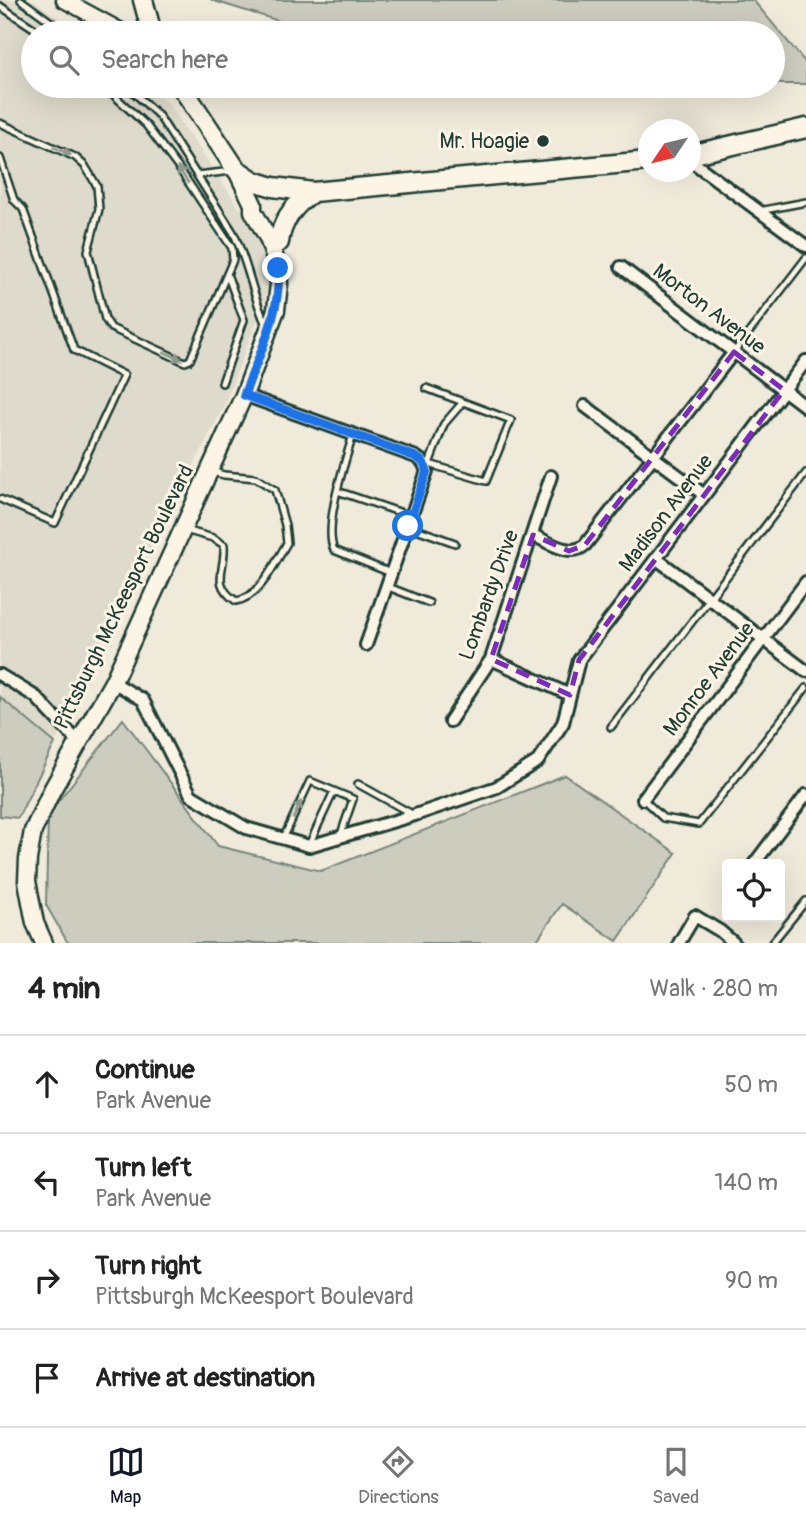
<!DOCTYPE html>
<meta charset="utf-8">
<style>
:root{--surface:#fff;--page:#f6f6f6;--text:#222;--muted:#767676;--line:#e0e0e0;--accent:#111827}
body{margin:0;font-family:Pangolin,sans-serif;background:var(--page);color:var(--text)}
.controls{position:absolute;right:21px;bottom:21px;display:grid;overflow:hidden;border-radius:7px;box-shadow:0 7px 28px #0002}
.controls button{width:63px;height:63px;display:grid;place-items:center;padding:0;border:0;border-bottom:2px solid var(--line);background:var(--surface);color:var(--text);font:35px sans-serif}
.compass{position:absolute;left:638px;top:119px;width:63px;height:63px;border-radius:50%;background:var(--surface);box-shadow:0 7px 28px #0002;rotate:235deg}
.stop{position:absolute;width:21px;height:21px;margin:-16px;border:5px solid #1a73e8;border-radius:50%;background:#fff}
.stop.end{background:#1a73e8;border-color:#fff;box-shadow:0 2px 7px #0008}
.list{margin:0;padding:0;list-style:none}
h2{display:flex;justify-content:space-between;align-items:center;height:91px;margin:0;padding:0 28px;font-size:30px}
h2 small{font-size:23px;font-weight:400;color:var(--muted)}
.list li{display:grid;grid-template-columns:46px 1fr auto;gap:21px;align-items:center;box-sizing:border-box;height:98px;padding:0 28px;border-top:2px solid var(--line)}
.list b{display:block;font-size:26px;white-space:nowrap}
.list p{margin:0;font-size:23px;white-space:nowrap;color:var(--muted)}
.list em{font-size:23px;font-style:normal;color:var(--muted)}
.icon{flex:none;width:38px;height:38px;fill:none;stroke:currentColor;stroke-width:2;stroke-linecap:round;stroke-linejoin:round}
.map{position:relative;flex:none;width:806px;height:943px;overflow:hidden}
.search{position:absolute;background:var(--surface);box-shadow:0 7px 28px #0002;left:21px;right:21px;top:21px;height:77px;display:flex;align-items:center;gap:18px;box-sizing:border-box;padding:0 24px;border-radius:38px;color:var(--muted);font-size:26px}
.sheet{height:483px;background:var(--surface)}
nav{display:flex;justify-content:space-around;align-items:center;box-sizing:border-box;height:98px;border-top:2px solid var(--line);background:var(--surface);font-size:19px;color:var(--muted)}
nav a{display:grid;justify-items:center;gap:4px}
nav .on{color:var(--accent)}
.map>svg:first-child{display:block}
.built{fill:#dedbcc}
.green{fill:#cccdbf;stroke:#76857a;stroke-width:2}
.lines{fill:none;stroke-linecap:round;stroke-linejoin:round}
.service-casing{stroke:#1f3d34;stroke-width:10}
.minor-casing{stroke:#1f3d34;stroke-width:16}
.tertiary-casing{stroke:#1f3d34;stroke-width:19}
.secondary-casing{stroke:#1f3d34;stroke-width:21}
.primary-casing{stroke:#1f3d34;stroke-width:23}
.service{stroke:#fcf5e5;stroke-width:5}
.minor{stroke:#fcf5e5;stroke-width:10}
.tertiary{stroke:#fcf5e5;stroke-width:14}
.secondary{stroke:#fcf5e5;stroke-width:16}
.primary{stroke:#fcf5e5;stroke-width:18}
.oneway{fill:#8e998c}
.route{stroke:#1a73e8;stroke-width:9}
.marked{fill:none;stroke:#7b2cbf;stroke-width:5;stroke-dasharray:14 9;stroke-linejoin:round}
.poi-dot{fill:#1f3d34;stroke:#fcf5e5;stroke-width:2.5}
.labels{text-anchor:middle;dominant-baseline:central;stroke-width:6;stroke-linejoin:round;paint-order:stroke}
.poi-label{font-size:21px;fill:#1f3d34;stroke:#fcf5e5;text-anchor:end}
.street-label{font-size:21px;fill:#1f3d34;stroke:#fcf5e5}
</style>
<div class="map">
<svg width="806" height="943" viewBox="0 0 806 943">
<rect width="100%" height="100%" fill="#efeada"/>
<filter id="ink" filterUnits="userSpaceOnUse"><feTurbulence type="fractalNoise" baseFrequency=".0143" numOctaves="2"/><feDisplacementMap in="SourceGraphic" scale="14" xChannelSelector="R" yChannelSelector="G"/><feConvolveMatrix kernelMatrix="1 2 1 2 8 2 1 2 1" color-interpolation-filters="sRGB"/></filter>
<g filter="url(#ink)">
<!-- built -->
<path class="built" d="M0,0H34L77,33H33V86H146L167,102L250,223L267,264L269,289L226,401L55,743L0,697Z"/>
<!-- green -->
<path class="green" d="M211,0H753L806,63V84H773V33H318Z
M0,697L55,743L18,818L0,816Z
M123,719L218,846L321,871L565,775L676,853L617,941L562,904L535,943H68L46,905L48,814Z"/>
<g class="lines">
<!-- service casing -->
<g class="service-casing">
<path id="service" d="M21,0L66,33
M0,6L41,33
M127,86L159,116L233,232C248,262 252,294 266,325
M0,123L75,157L85,166L97,186L99,209L88,251L105,319L111,328L185,362L190,360L233,260L232,248L180,170L146,125L104,86
M0,158L14,200L23,209L74,350L124,375L55,523L0,499
M197,175L232,171
M759,211L806,202
M734,352L806,258
M222,383L244,320L227,274
M426,388L463,402
M353,435C345,462 323,526 334,550L391,573
M426,463L429,464L444,424L463,402L511,420L486,481L429,464
M337,491L411,516
M408,526L455,543
M185,530L213,538L224,545C226,570 210,583 236,601C260,598 276,561 287,543L285,525L275,490L256,478L224,475L213,472
M386,586L429,603
M611,727L806,473
M358,784L412,814
M643,799L663,818L699,824L806,688
M283,839L310,781L353,799L340,837
M309,845L334,791
M772,943L806,901"/>
</g>
<!-- minor casing -->
<g class="minor-casing">
<path id="minor" d="M690,160L806,246
M621,267L806,407
M244,395L416,457L423,462L427,471L366,645
M585,406L703,494
M533,535C548,542 571,558 585,545L734,352
M657,559L806,671
M491,659L570,695
M0,675L36,697L79,743
M113,682L143,700L191,795L246,828L309,846L415,815L497,787L538,761L563,723L579,660L806,361
M450,721L491,659L551,476
M643,799L806,582
M754,864L806,795
M679,943L695,916L720,931L734,943"/>
</g>
<!-- tertiary casing -->
<g class="tertiary-casing">
<path id="tertiary" d="M64,0L125,33"/>
</g>
<!-- secondary casing -->
<g class="secondary-casing">
<path id="secondary" d="M44,943L35,923L27,881L28,859L33,831L52,790L113,682L244,395L276,310L279,284L278,268L268,238L253,211V204L236,169"/>
</g>
<!-- primary casing -->
<g class="primary-casing">
<path id="primary" d="M143,0L152,33
M181,86L236,169L254,181L273,187L313,192L648,161
M690,155L806,128
M279,242C282,219 295,204 313,192"/>
</g>
<!-- service -->
<use href="#service" class="service"/>
<!-- minor -->
<use href="#minor" class="minor"/>
<!-- tertiary -->
<use href="#tertiary" class="tertiary"/>
<!-- secondary -->
<use href="#secondary" class="secondary"/>
<!-- primary -->
<use href="#primary" class="primary"/>
</g>
<!-- one-way arrows -->
<defs><path id="oneway-solid" d="M-6-.8H1V-3.2L6.5 0L1 3.2V.8H-6Z" transform="scale(1.75)"/></defs>
<g class="oneway">
<use href="#oneway-solid" transform="translate(62 151) rotate(25)"/>
<use href="#oneway-solid" transform="translate(183 175) rotate(-124)"/>
<use href="#oneway-solid" transform="translate(173 356) rotate(24)"/>
<use href="#oneway-solid" transform="translate(297 810) rotate(-66)"/>
</g>
</g>
<g class="lines" filter="url(#ink)">
<!-- route -->
<path class="route" d="M278,268C282,312 259,354 244,395L416,457L423,462L427,471L408,526"/>
</g>
<!-- marked area -->
<path class="marked" d="M734,352L784,390L579,660L570,695L491,659L533,535L569,551L585,545Z"/>
<!-- markers -->
<circle class="poi-dot" cx="543" cy="141" r="7"/>
<g class="labels">
<!-- poi labels -->
<g class="poi-label">
<text x="529" y="141">Mr. Hoagie</text>
</g>
<!-- street labels -->
<g class="street-label">
<text transform="translate(709 309) rotate(37)">Morton Avenue</text>
<text transform="translate(666 513) rotate(-53)">Madison Avenue</text>
<text transform="translate(489 595) rotate(-70)">Lombardy Drive</text>
<text transform="translate(124 597) rotate(-64)">Pittsburgh McKeesport Boulevard</text>
<text transform="translate(709 679) rotate(-53)">Monroe Avenue</text>
</g>
</g>
</svg>
<div class="controls">
<button><svg class="icon" aria-label="locate" viewBox="0 0 24 24"><circle cx="12" cy="12" r="6"/><path d="M12 2v4M12 18v4M2 12h4M18 12h4"/></svg></button>
</div>
<svg class="compass" viewBox="-18 -18 36 36"><path d="M0-13l5 13h-10z" fill="#e53935"/><path d="M0 13l5-13h-10z" fill="#767676"/></svg>
<div class="stop" style="left:408px;top:526px"></div>
<div class="stop end" style="left:278px;top:268px"></div>
<div class="search"><svg class="icon" aria-label="search" viewBox="0 0 24 24"><circle cx="10" cy="10" r="6"/><path d="M15 15l6 6"/></svg>Search here</div>
</div>
<section class="sheet">
<h2>4 min<small>Walk · 280 m</small></h2>
<ul class="list">
<li><svg class="icon" aria-label="ahead" viewBox="0 0 24 24"><path d="M12 20V5M6 11l6-6 6 6"/></svg><div><b>Continue</b><p>Park Avenue</p></div><em>50 m</em></li>
<li><svg class="icon" aria-label="left" viewBox="0 0 24 24"><path d="M17 20v-9H6M10 6l-5 5 5 5"/></svg><div><b>Turn left</b><p>Park Avenue</p></div><em>140 m</em></li>
<li><svg class="icon" aria-label="right" viewBox="0 0 24 24"><path d="M7 20v-9h11M14 6l5 5-5 5"/></svg><div><b>Turn right</b><p>Pittsburgh McKeesport Boulevard</p></div><em>90 m</em></li>
<li><svg class="icon" aria-label="arrive" viewBox="0 0 24 24"><path d="M6 21V4h12l-3 4 3 4H6"/></svg><div><b>Arrive at destination</b></div></li>
</ul>
</section>
<nav>
<a class="on"><svg class="icon" aria-label="map" viewBox="0 0 24 24"><path d="M3 6l6-2 6 2 6-2v14l-6 2-6-2-6 2zM9 4v14M15 6v14"/></svg>Map</a>
<a><svg class="icon" aria-label="directions" viewBox="0 0 24 24"><path d="M12 3l9 9-9 9-9-9zM9 14v-3h6M13 9l2 2-2 2"/></svg>Directions</a>
<a><svg class="icon" aria-label="saved" viewBox="0 0 24 24"><path d="M7 4h10v16l-5-4-5 4z"/></svg>Saved</a>
</nav>
